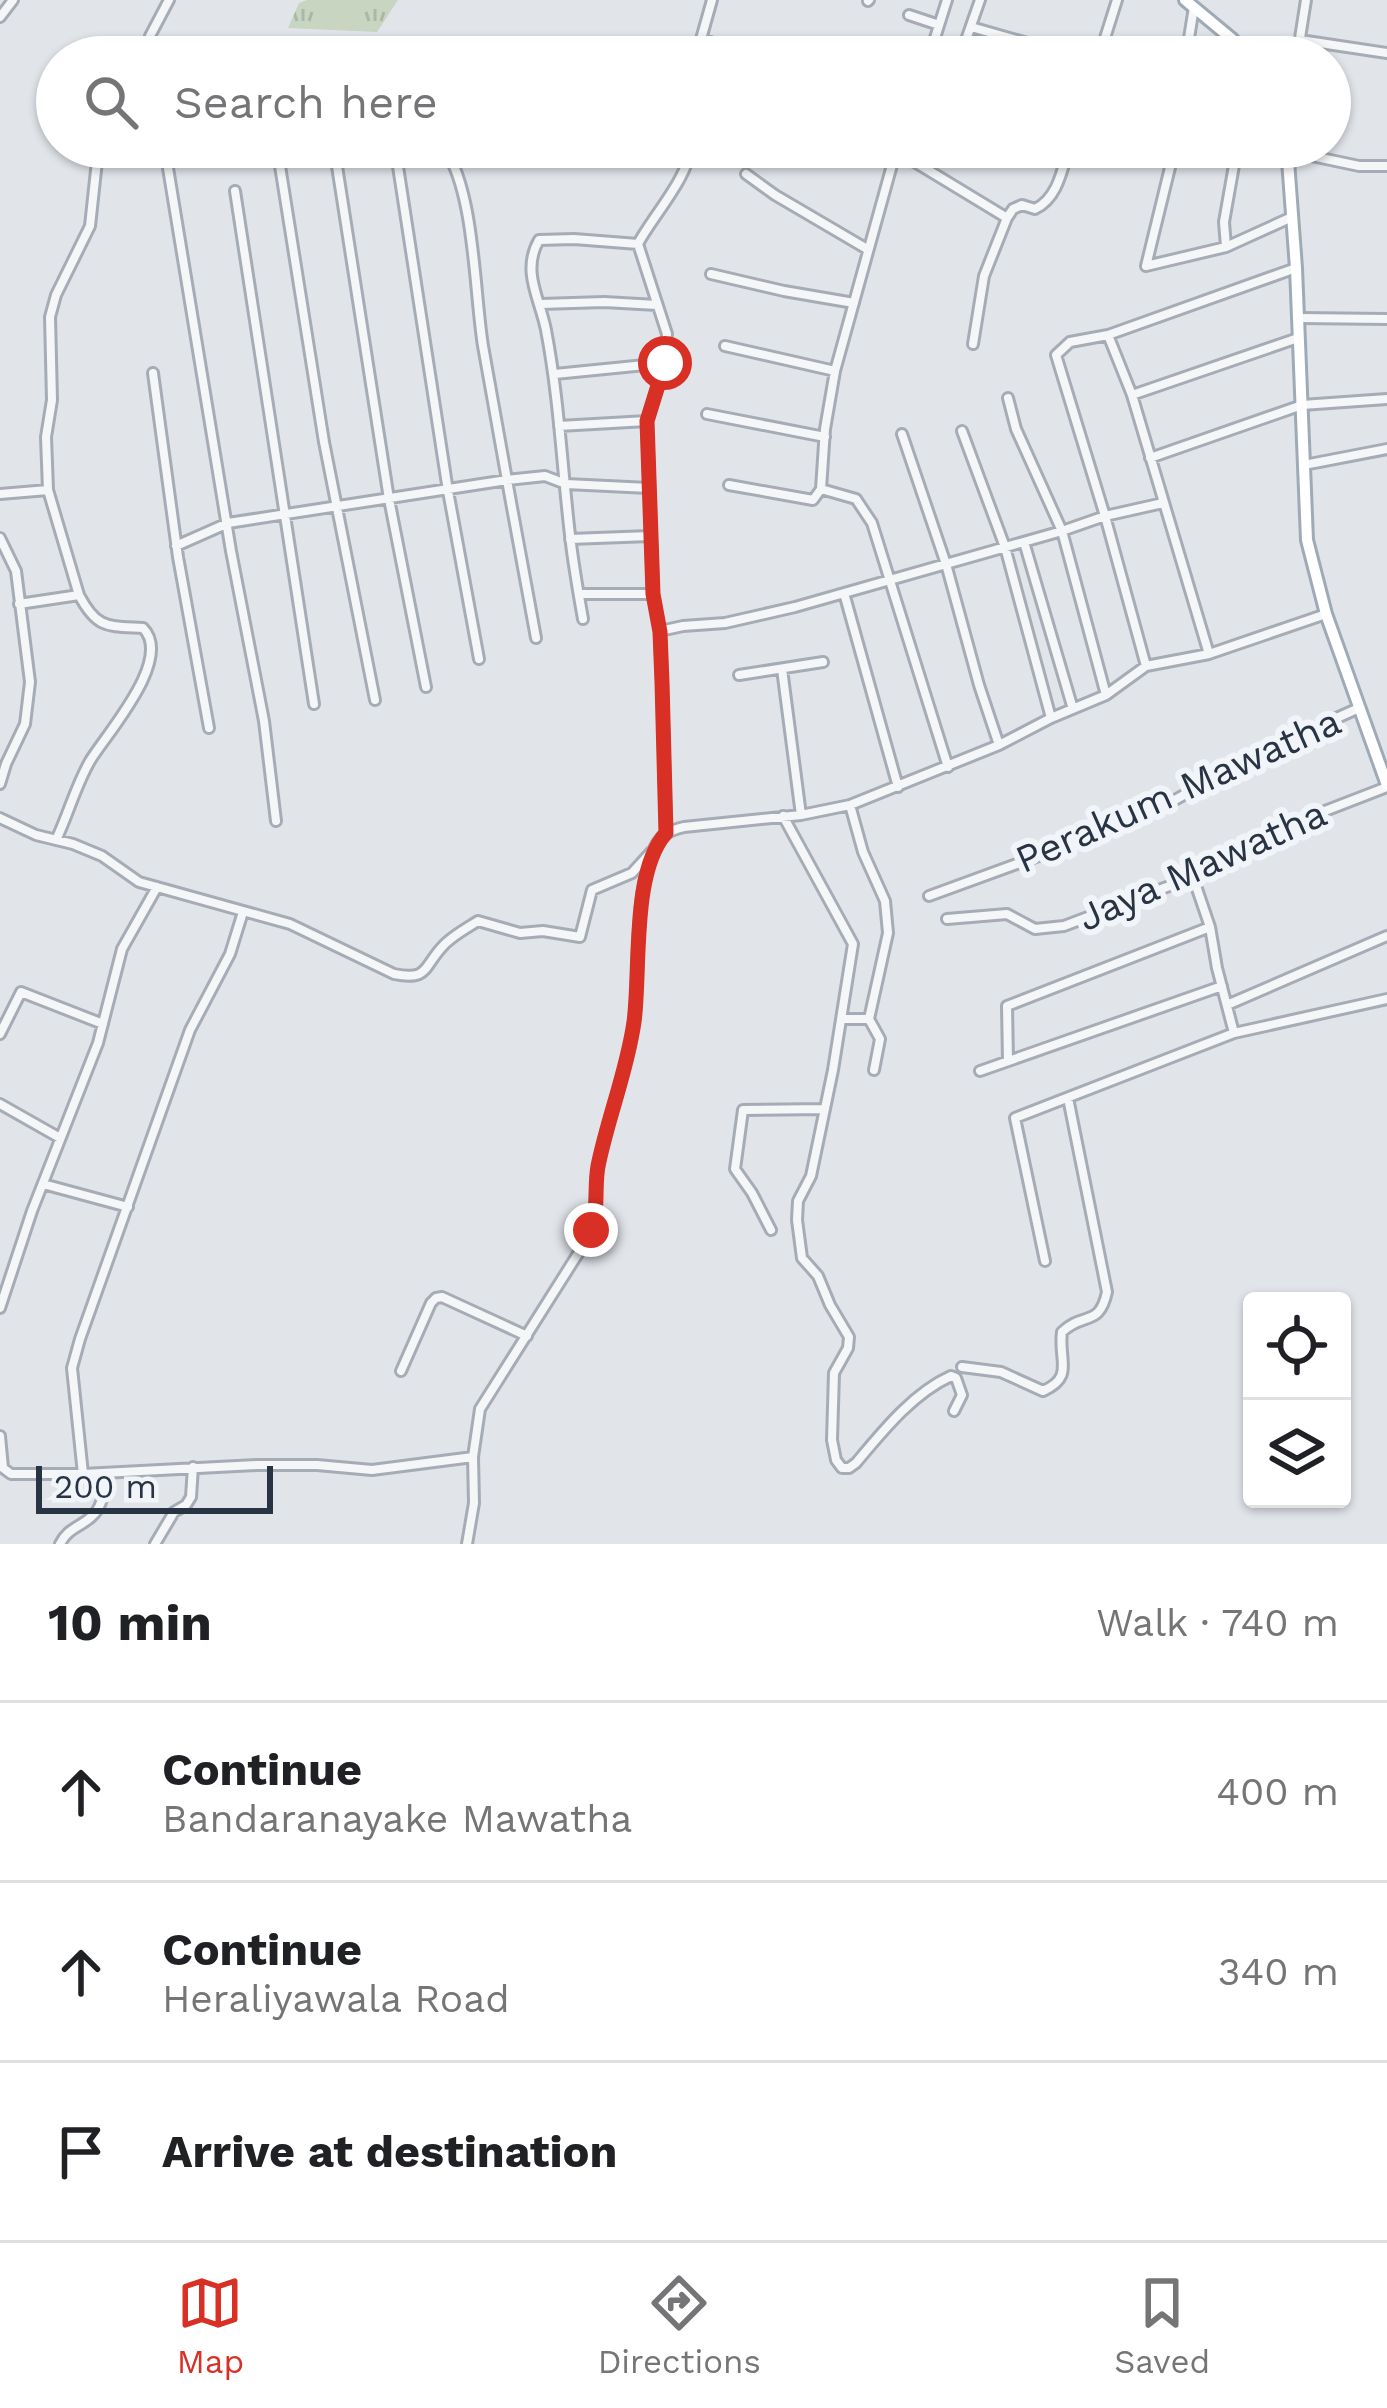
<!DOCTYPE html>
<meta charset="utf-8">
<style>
:root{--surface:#fff;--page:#f6f6f6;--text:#202124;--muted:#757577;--line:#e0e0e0;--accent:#d93025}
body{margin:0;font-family:"Work Sans",sans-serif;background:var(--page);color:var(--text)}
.controls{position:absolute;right:36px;bottom:36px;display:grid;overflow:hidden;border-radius:12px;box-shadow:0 3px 9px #0004}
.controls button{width:108px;height:108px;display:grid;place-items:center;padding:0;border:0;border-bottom:3px solid var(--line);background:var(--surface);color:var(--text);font:60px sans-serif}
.scale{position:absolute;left:36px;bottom:30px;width:237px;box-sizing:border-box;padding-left:12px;border:6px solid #283343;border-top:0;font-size:33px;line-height:42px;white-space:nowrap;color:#283343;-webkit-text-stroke:9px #f1f4f8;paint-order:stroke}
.stop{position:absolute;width:36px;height:36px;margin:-27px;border:9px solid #d93025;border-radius:50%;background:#fff}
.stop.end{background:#d93025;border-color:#fff;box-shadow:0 3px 12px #0008}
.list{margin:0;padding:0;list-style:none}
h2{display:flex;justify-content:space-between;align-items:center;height:156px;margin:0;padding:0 48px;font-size:51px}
h2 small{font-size:39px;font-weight:400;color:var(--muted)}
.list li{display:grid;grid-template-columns:78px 1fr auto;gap:36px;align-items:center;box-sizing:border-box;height:180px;padding:0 48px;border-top:3px solid var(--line)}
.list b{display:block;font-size:45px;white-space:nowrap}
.list p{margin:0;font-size:39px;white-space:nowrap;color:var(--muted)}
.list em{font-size:39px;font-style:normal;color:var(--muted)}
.icon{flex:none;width:66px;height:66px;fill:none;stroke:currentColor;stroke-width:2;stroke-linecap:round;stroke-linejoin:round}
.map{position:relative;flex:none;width:1387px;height:1544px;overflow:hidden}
.search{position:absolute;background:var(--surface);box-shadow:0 3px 9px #0004;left:36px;right:36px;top:36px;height:132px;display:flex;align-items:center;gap:30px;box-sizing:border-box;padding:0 42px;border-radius:66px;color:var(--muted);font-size:45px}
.sheet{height:696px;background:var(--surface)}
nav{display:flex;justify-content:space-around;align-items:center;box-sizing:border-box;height:168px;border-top:3px solid var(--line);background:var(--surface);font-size:33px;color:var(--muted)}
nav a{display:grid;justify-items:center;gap:6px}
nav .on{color:var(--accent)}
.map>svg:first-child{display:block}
.grass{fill:url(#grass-tufts)}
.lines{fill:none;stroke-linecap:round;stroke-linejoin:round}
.minor-casing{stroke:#a6acb5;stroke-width:14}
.major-casing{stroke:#9faab7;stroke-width:16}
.minor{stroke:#f4f6f8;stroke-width:8}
.major{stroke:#fff;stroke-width:10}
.route{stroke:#d93025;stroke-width:15}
.labels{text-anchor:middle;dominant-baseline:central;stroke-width:12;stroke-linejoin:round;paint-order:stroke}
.street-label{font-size:39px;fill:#283343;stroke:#f1f4f8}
</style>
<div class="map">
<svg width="1387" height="1544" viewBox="0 0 1387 1544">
<defs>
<pattern id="grass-tufts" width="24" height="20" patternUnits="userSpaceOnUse" patternTransform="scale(3)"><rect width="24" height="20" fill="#c7d5c1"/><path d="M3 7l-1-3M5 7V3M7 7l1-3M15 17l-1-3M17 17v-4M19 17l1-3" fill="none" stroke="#abb7a7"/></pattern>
</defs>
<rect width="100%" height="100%" fill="#e1e5ea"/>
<!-- grass -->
<path class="grass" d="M307,0H398L377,32L288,28L299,3Z"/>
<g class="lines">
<!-- minor casing -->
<g class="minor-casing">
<path id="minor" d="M868,1L869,0
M909,15L939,25
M0,17L13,0
M971,27L1076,57
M702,38L742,57
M1300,40L1387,53
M150,57V36L169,0
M696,57L712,0
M929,57L947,0
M960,57L980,0
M1099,57L1117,0
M1186,57L1194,7
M1297,57L1306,0
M277,147L324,442L375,700
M334,147L389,499L426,687
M395,147L448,491L479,659
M444,147C475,193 474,289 483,346C500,443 518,541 536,638
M890,147L1007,218L1013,209L1022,205L1035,209C1058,198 1062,170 1069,147
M1175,147L1146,266L1226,247L1292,217
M1288,151L1359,166H1387
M454,162L487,147
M168,168L231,551L264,721L276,821
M746,174L775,195L867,249
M235,191L314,704
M1226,247L1224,222L1236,154
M711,274L784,291L854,303
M541,304L604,302L657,305
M1299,318L1387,319
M1108,335L1070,342L1056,355L1105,516L1146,666
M973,344L984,276L1007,218
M725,346L835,371
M153,373L178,557L209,728
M555,374L665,363
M1132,395L1298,338
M1008,398L1016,429L1062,531L1106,695
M707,414L825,437
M559,426L647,421
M962,431L1005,547L1051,718
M902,434L946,564L979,685L999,745
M1150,458L1302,405L1387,399
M1304,465L1387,449
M729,485L813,500L821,489L825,429L835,371L897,147
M821,489L856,499L872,523L948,767
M0,494L48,490
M0,538L16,571L30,682L25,724L6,764L0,784
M570,539L650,536
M1024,542L1073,709
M176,546L228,523L507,480L545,476L566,484L649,488
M844,593L898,787
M579,594H653
M19,604L79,595
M583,619C578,591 573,563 570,535C562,467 559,398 546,330C540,299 521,271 539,240L574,239L638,244
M660,631L683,626L725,623L795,607L1062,531L1105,516L1163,503
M1209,654L1132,395L1108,335L1296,268
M782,669L801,815
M739,675L823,662
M850,805L863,852L885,901L888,933L869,1019L880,1039L874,1070
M783,816L853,944L833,1070L811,1176L798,1201L797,1220L802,1258L818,1276L830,1305L849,1337L848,1348L834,1373L832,1440L836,1460L842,1468H849L856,1463C882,1432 913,1393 951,1376L956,1378L962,1395L954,1411
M0,818L36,835L73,844L102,856L139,882L290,924L394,974C429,981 423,967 443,946C452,936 467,928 478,921L520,933L543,931L580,937L592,890L632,873L652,851
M666,833L662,683L660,631L653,594L647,421L665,363L667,334L638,244C652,217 690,176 690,147
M56,840C68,815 76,785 90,761C107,733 174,659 143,628C107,626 97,629 79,595L48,490L46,437L52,400L50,317L56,295L90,226L97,161L115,147
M929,896L1055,850L1173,801L1265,750L1359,708
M243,912L230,954L190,1030L80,1339L72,1368L83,1474L258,1465H317L372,1470L473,1457
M947,919L1007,914L1035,929L1064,926L1193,877L1299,821L1387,787
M1210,927L1217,968L1234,1033
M1227,1005L1387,936
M842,1019H869
M0,1034L21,992L103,1024
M1008,1061L1007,1006L1210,927L1193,877
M980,1071L1222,986
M0,1104L60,1138
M43,1184L128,1207
M771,1230L752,1193L735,1169L743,1110L825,1109
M1045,1261L1015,1118L1234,1033L1387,999
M0,1308L32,1211L98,1043L122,949L157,887
M962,1367L1001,1372L1043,1391C1075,1377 1058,1360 1062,1332C1084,1311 1099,1328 1107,1292L1068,1098
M401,1371L431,1303L436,1298L442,1297L527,1336
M0,1436L3,1468L11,1474H83
M60,1544C68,1528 79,1528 91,1517C102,1509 104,1491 107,1478
M155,1544L174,1512L186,1505L191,1497L193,1467
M467,1544L474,1503L473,1457L480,1409L586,1241C600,1211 593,1197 598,1168C607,1116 630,1067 635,1013C639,967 635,887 655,847C661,834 671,830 684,827L801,815L850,805L999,745L1051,718L1106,695L1146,666L1209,654L1326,614"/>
</g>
<!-- major casing -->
<g class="major-casing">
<path id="major" d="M1185,0L1232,39L1249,57
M1287,147L1296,268L1307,540L1326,614L1387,785"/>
</g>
<!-- minor -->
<use href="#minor" class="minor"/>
<!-- major -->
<use href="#major" class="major"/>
</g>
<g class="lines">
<!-- route -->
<path class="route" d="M591,1230C599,1208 594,1188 598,1166C608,1117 627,1071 634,1022C641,970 631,872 666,833L662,682L660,632L653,594L647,421L665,363"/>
</g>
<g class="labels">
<!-- street labels -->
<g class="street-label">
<text transform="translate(1178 790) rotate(-24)">Perakum Mawatha</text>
<text transform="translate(1202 865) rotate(-24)">Jaya Mawatha</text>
</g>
</g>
</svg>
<div class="controls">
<button><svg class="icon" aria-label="locate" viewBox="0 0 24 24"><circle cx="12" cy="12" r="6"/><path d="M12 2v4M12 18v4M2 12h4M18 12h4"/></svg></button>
<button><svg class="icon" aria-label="layers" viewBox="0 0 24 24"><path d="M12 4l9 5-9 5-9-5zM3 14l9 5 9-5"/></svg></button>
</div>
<div class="scale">200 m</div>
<div class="stop" style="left:665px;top:363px"></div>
<div class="stop end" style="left:591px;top:1230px"></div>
<div class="search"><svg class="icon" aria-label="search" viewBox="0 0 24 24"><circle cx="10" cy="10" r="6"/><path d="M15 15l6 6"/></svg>Search here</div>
</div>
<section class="sheet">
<h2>10 min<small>Walk · 740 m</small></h2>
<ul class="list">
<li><svg class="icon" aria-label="ahead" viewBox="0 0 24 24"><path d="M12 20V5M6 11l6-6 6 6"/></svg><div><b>Continue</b><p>Bandaranayake Mawatha</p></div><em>400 m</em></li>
<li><svg class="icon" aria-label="ahead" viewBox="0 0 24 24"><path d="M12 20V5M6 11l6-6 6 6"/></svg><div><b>Continue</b><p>Heraliyawala Road</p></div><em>340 m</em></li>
<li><svg class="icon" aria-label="arrive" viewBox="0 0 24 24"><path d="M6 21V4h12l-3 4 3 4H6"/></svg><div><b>Arrive at destination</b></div></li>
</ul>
</section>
<nav>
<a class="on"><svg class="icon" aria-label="map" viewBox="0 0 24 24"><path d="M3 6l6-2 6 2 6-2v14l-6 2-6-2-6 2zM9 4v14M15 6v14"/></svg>Map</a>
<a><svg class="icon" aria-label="directions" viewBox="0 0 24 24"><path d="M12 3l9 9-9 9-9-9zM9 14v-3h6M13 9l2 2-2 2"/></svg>Directions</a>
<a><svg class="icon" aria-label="saved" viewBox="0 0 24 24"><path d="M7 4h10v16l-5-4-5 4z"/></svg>Saved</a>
</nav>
